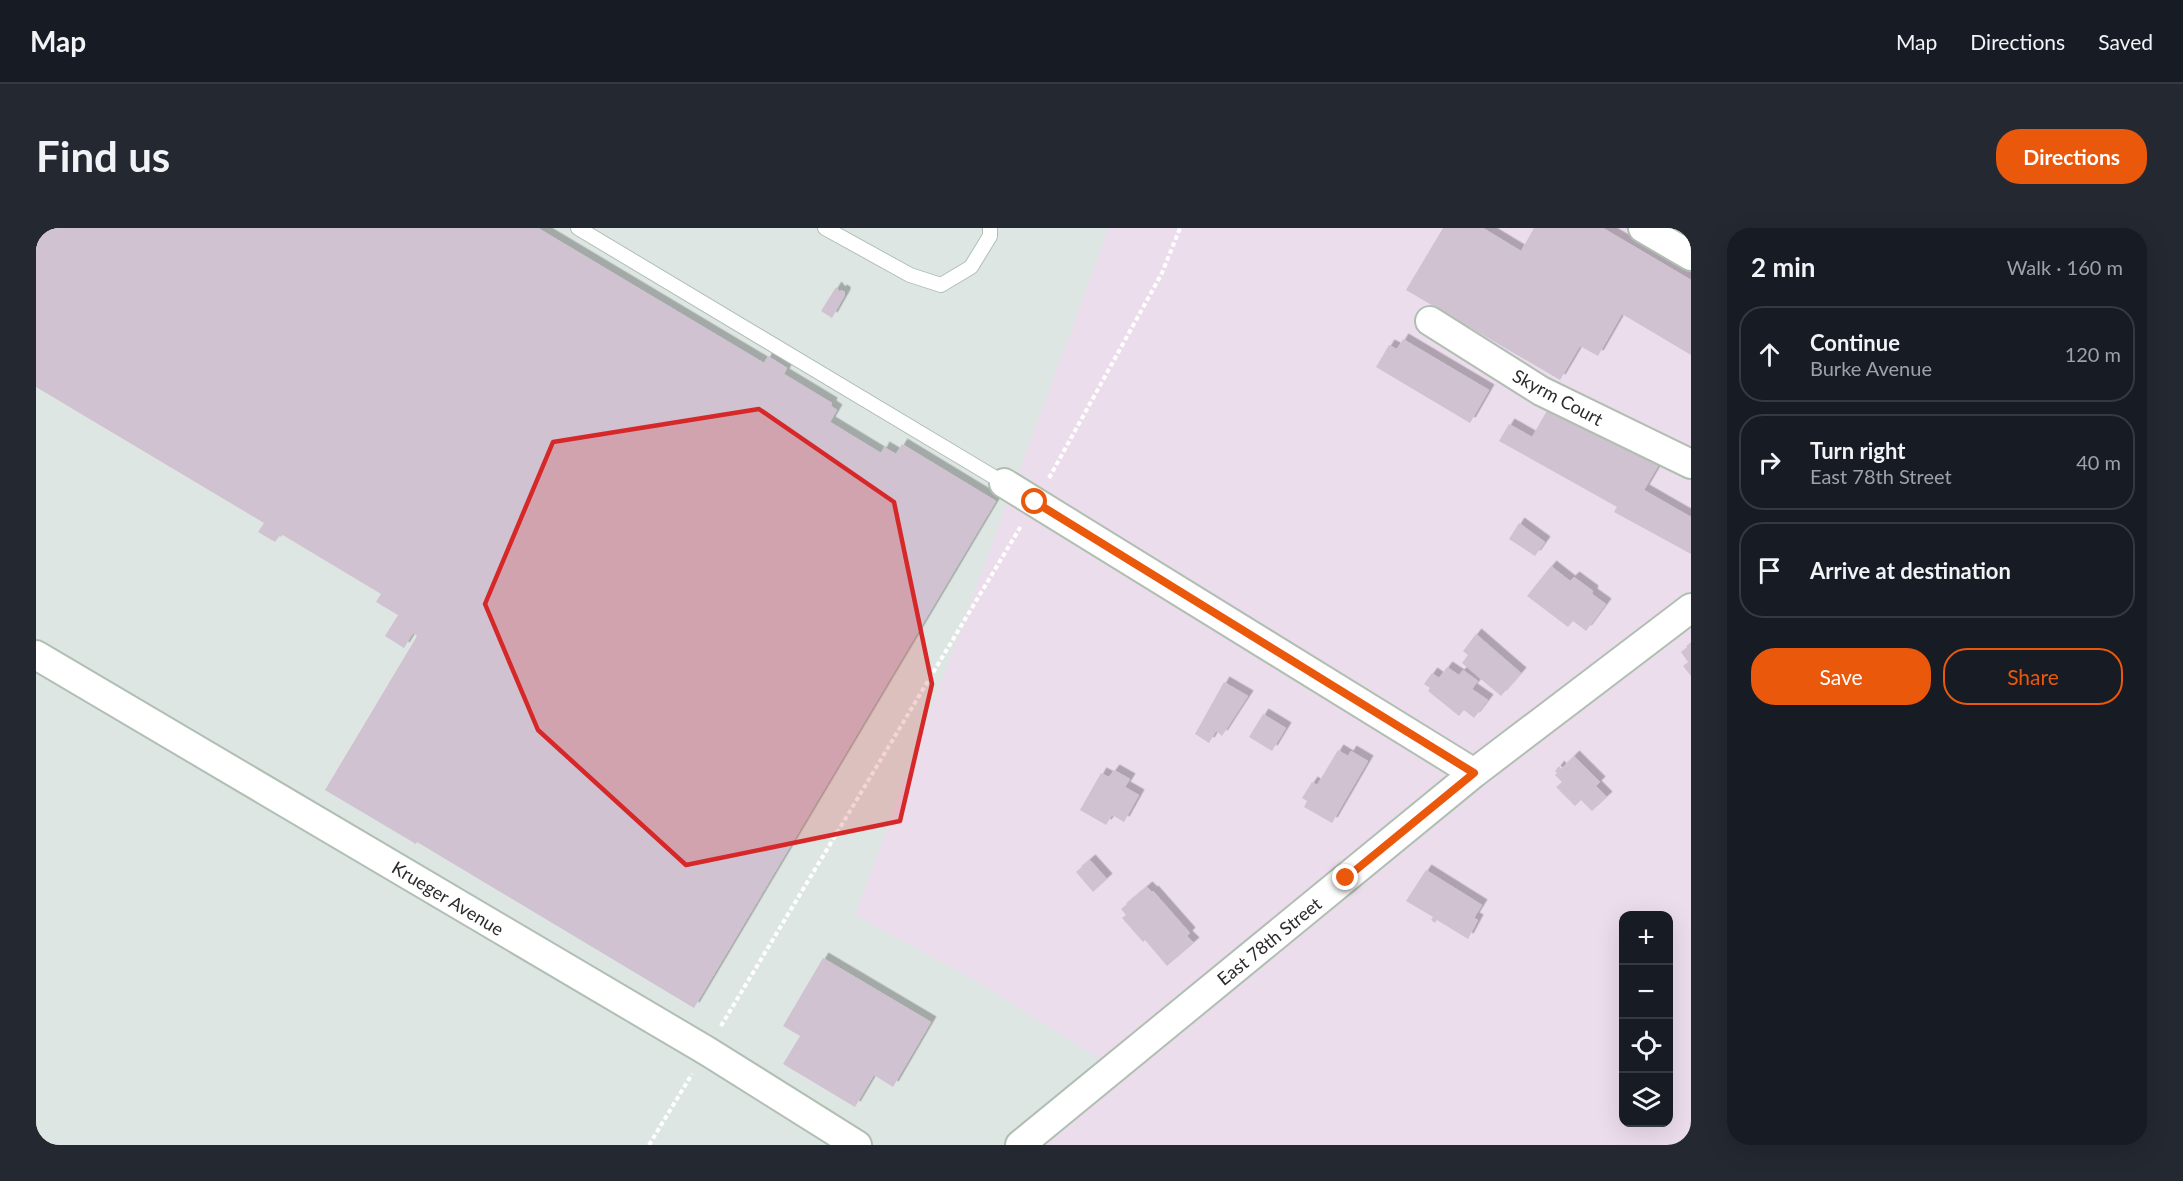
<!DOCTYPE html>
<meta charset="utf-8">
<style>
:root{--surface:#171b24;--page:#242831;--text:#f1f3f6;--muted:#9ea1a6;--line:#363941;--accent:#ea580c}
body{margin:0;font-family:Lato,sans-serif;background:var(--page);color:var(--text)}
.controls{position:absolute;right:18px;bottom:18px;display:grid;overflow:hidden;border-radius:12px;box-shadow:0 6px 24px #0002}
.controls button{width:54px;height:54px;display:grid;place-items:center;padding:0;border:0;border-bottom:2px solid var(--line);background:var(--surface);color:var(--text);font:30px sans-serif}
.stop{position:absolute;width:18px;height:18px;margin:-14px;border:4px solid #ea580c;border-radius:50%;background:#fff}
.stop.end{background:#ea580c;border-color:#fff;box-shadow:0 2px 6px #0008}
.list{margin:0;padding:0;list-style:none}
h2{display:flex;justify-content:space-between;align-items:center;height:78px;margin:0;padding:0 24px;font-size:26px}
h2 small{font-size:20px;font-weight:400;color:var(--muted)}
.list li{display:grid;grid-template-columns:39px 1fr auto;gap:18px;align-items:center;box-sizing:border-box;height:96px;margin:0 12px 12px;padding:0 12px;border:2px solid var(--line);border-radius:24px}
.list b{display:block;font-size:22px;white-space:nowrap}
.list p{margin:0;font-size:20px;white-space:nowrap;color:var(--muted)}
.list em{font-size:20px;font-style:normal;color:var(--muted)}
.actions{display:flex;gap:12px;padding:18px 24px}
.actions a{flex:1;padding:14px 0;border:2px solid var(--accent);border-radius:24px;text-align:center;font-size:21px;color:var(--accent)}
.actions .main{background:var(--accent);color:#fff}
.icon{flex:none;width:33px;height:33px;fill:none;stroke:currentColor;stroke-width:2;stroke-linecap:round;stroke-linejoin:round}
.map{position:relative;flex:none;width:1655px;height:917px;overflow:hidden;border-radius:24px}
header{display:flex;align-items:center;gap:36px;box-sizing:border-box;height:84px;padding:0 30px;background:var(--surface);border-bottom:2px solid var(--line)}
header strong{font-size:28px}
nav{display:flex;gap:33px;margin-inline-start:auto;font-size:21px}
.intro{display:flex;align-items:center;justify-content:space-between;box-sizing:border-box;height:144px;padding:0 36px}
h1{margin:0;font-size:42px}
.button{padding:15px 27px;border-radius:24px;background:var(--accent);color:#fff;font-size:21px;font-weight:700}
main{display:flex;gap:36px;padding:0 36px}
aside{flex:1;background:var(--surface);border-radius:24px;box-shadow:0 6px 24px #0002}
.map>svg:first-child{display:block}
.industrial{fill:#dee6e3}
.building{fill:#d0c2d0;filter:url(#shadow)}
.lines{fill:none;stroke-linecap:round;stroke-linejoin:round}
.lane-casing{stroke:#b1bfb3;stroke-width:16}
.street-casing{stroke:#b1bfb3;stroke-width:32}
.path{stroke:#fff;stroke-width:4;stroke-dasharray:4.5 3;stroke-linecap:butt}
.lane{stroke:#fff;stroke-width:14}
.street{stroke:#fff;stroke-width:28}
.route{stroke:#ea580c;stroke-width:8}
.marked{fill:#d62828;fill-opacity:0.2;stroke:#d62828;stroke-width:4.5;stroke-linejoin:round}
.labels{text-anchor:middle;dominant-baseline:central;stroke-width:5;stroke-linejoin:round;paint-order:stroke}
.street-label{font-size:18px;fill:#2b2b2b;stroke:#fff}
</style>
<header>
<strong>Map</strong>
<nav><a>Map</a><a>Directions</a><a>Saved</a></nav>
</header>
<div class="intro"><h1>Find us</h1><a class="button">Directions</a></div>
<main>
<div class="map">
<svg width="1655" height="917" viewBox="0 0 1655 917">
<defs>
<filter id="shadow"><feDropShadow dx="5.5" dy="-5.5" stdDeviation="0" flood-color="#0004"/></filter>
</defs>
<rect width="100%" height="100%" fill="#ecdded"/>
<!-- industrial -->
<path class="industrial" d="M0,0H1073L819,687L942,754L1078,840L984,917H0Z"/>
<!-- building -->
<path class="building" d="M0,0H502L728,135L732,128L751,140L748,146L796,175L795,178L801,182L794,194L845,225L848,219L860,226L866,216L960,273L658,780L381,614L380,616L289,562L381,408L377,405L368,420L349,408L362,387L340,374L345,366L245,306L239,314L222,304L228,295L0,159Z
M1407,0H1447L1485,23L1498,0H1567L1655,52V127L1586,86L1562,128L1544,118L1524,152L1370,62Z
M800,59L804,64L805,62L809,64V67L796,90L785,83Z
M1367,111L1453,162L1434,195L1340,139L1353,117L1361,121Z
M1517,172L1625,233L1608,262L1655,289V326L1578,284L1581,279L1463,213L1473,196L1496,209Z
M1483,295L1509,314L1499,328L1473,311Z
M1515,338L1534,353L1538,349L1557,363L1556,366L1570,376L1550,403L1537,393L1532,399L1491,368Z
M1440,406L1485,445L1465,468L1426,435L1432,427L1427,423Z
M1655,416V448L1647,438L1652,434L1645,424Z
M1411,439L1423,447L1427,442L1442,453L1436,461L1452,472L1438,490L1428,482L1423,488L1392,463L1394,460L1388,456L1396,445L1403,450Z
M1188,454L1212,468L1186,508L1180,503L1173,515L1159,506Z
M1227,486L1250,500L1236,523L1213,509Z
M1302,522L1312,528L1315,523L1332,533L1296,595L1268,579L1271,573L1266,570L1276,554L1281,557Z
M1538,528L1564,554L1560,558L1571,569L1556,583L1545,572L1539,578L1520,559L1526,554L1519,547L1521,545L1519,543L1523,538L1525,541Z
M1078,542L1094,551L1089,559L1103,567L1088,594L1076,587L1070,597L1044,582L1065,545L1073,549Z
M1054,632L1071,651L1057,664L1040,644Z
M1390,642L1446,677L1438,690L1442,692L1432,711L1401,692L1399,695L1395,692L1397,689L1370,673Z
M1111,659L1116,664L1117,663L1154,705L1151,708L1158,715L1131,738L1109,712L1107,714L1086,690L1090,687L1085,681Z
M787,730L895,794L857,859L838,847L819,879L747,836L764,808L747,798Z"/>
<g class="lines">
<!-- lane casing -->
<g class="lane-casing">
<path id="lane" d="M542,0L968,255
M789,0L874,47L905,57L935,39L954,8V0"/>
</g>
<!-- street casing -->
<g class="street-casing">
<path id="street" d="M1607,0L1655,28
M1394,93L1505,163L1655,236
M968,255L1438,545
M0,427L671,823L821,917
M984,917L1438,545L1655,380"/>
</g>
<!-- path -->
<path class="path" d="M1013,250L1126,45L1144,0
M685,798L985,298
M613,917L656,846"/>
<!-- lane -->
<use href="#lane" class="lane"/>
<!-- street -->
<use href="#street" class="street"/>
</g>
<g class="lines">
<!-- route -->
<path class="route" d="M999,274L1438,545L1310,650"/>
</g>
<!-- marked area -->
<path class="marked" d="M723,181L858,274L896,456L864,593L650,637L502,502L449,376L517,214Z"/>
<g class="labels">
<!-- street labels -->
<g class="street-label">
<text transform="translate(1522 169) rotate(28)">Skyrm Court</text>
<text transform="translate(412 670) rotate(31)">Krueger Avenue</text>
<text transform="translate(1233 713) rotate(-39)">East 78th Street</text>
</g>
</g>
</svg>
<div class="controls">
<button>+</button>
<button>−</button>
<button><svg class="icon" aria-label="locate" viewBox="0 0 24 24"><circle cx="12" cy="12" r="6"/><path d="M12 2v4M12 18v4M2 12h4M18 12h4"/></svg></button>
<button><svg class="icon" aria-label="layers" viewBox="0 0 24 24"><path d="M12 4l9 5-9 5-9-5zM3 14l9 5 9-5"/></svg></button>
</div>
<div class="stop" style="left:999px;top:274px"></div>
<div class="stop end" style="left:1310px;top:650px"></div>
</div>
<aside>
<h2>2 min<small>Walk · 160 m</small></h2>
<ul class="list">
<li><svg class="icon" aria-label="ahead" viewBox="0 0 24 24"><path d="M12 20V5M6 11l6-6 6 6"/></svg><div><b>Continue</b><p>Burke Avenue</p></div><em>120 m</em></li>
<li><svg class="icon" aria-label="right" viewBox="0 0 24 24"><path d="M7 20v-9h11M14 6l5 5-5 5"/></svg><div><b>Turn right</b><p>East 78th Street</p></div><em>40 m</em></li>
<li><svg class="icon" aria-label="arrive" viewBox="0 0 24 24"><path d="M6 21V4h12l-3 4 3 4H6"/></svg><div><b>Arrive at destination</b></div></li>
</ul>
<div class="actions"><a class="main">Save</a><a>Share</a></div>
</aside>
</main>
